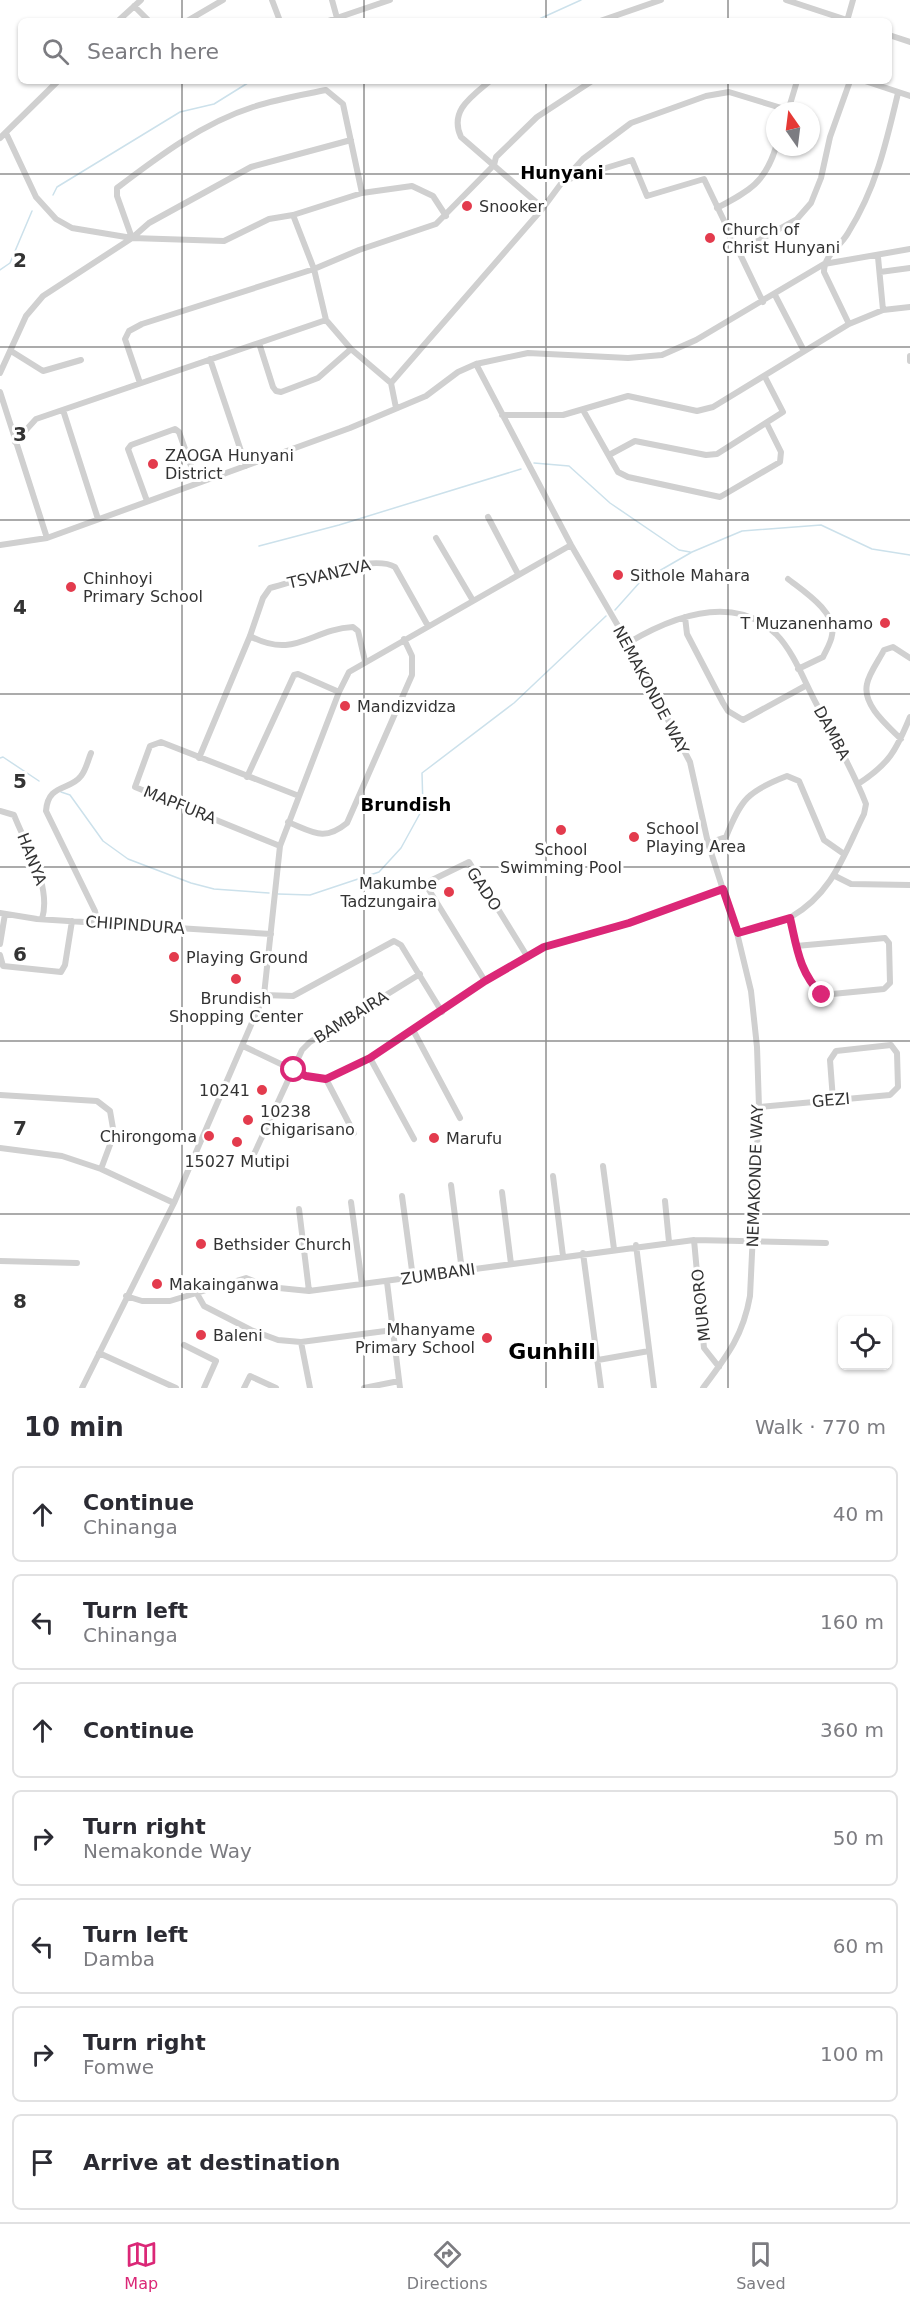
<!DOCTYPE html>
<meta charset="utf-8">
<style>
:root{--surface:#fff;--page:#f7f7f7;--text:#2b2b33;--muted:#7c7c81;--line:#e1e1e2;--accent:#db2777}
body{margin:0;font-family:"DejaVu Sans",sans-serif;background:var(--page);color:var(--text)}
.controls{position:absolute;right:18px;bottom:18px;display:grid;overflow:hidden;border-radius:9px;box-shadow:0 2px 4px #0004}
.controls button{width:54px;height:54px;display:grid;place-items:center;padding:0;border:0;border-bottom:2px solid var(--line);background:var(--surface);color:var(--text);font:30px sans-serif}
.compass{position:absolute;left:766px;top:102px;width:54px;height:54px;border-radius:50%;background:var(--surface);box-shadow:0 2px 4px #0004;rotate:346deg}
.stop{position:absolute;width:18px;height:18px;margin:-14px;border:4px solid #db2777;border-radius:50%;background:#fff}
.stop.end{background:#db2777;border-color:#fff;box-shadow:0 2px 6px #0008}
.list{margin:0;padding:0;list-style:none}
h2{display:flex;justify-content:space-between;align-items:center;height:78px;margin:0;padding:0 24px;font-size:26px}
h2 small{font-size:20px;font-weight:400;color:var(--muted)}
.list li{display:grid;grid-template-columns:39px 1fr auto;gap:18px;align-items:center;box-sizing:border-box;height:96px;margin:0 12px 12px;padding:0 12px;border:2px solid var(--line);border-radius:9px}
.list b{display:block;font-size:22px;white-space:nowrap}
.list p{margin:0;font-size:20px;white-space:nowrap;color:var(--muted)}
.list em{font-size:20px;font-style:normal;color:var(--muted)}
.icon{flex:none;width:33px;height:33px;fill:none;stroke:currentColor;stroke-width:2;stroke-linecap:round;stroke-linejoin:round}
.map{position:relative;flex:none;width:910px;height:1388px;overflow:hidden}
.search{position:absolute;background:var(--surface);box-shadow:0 2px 4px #0004;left:18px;right:18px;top:18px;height:66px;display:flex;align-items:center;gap:15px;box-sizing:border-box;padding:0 21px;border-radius:9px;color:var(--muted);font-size:22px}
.sheet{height:834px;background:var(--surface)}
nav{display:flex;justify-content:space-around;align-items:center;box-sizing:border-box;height:84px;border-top:2px solid var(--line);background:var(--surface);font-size:16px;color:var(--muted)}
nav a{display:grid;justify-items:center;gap:3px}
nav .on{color:var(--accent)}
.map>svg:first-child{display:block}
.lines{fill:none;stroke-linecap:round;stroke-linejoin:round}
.stream{stroke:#cce1eb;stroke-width:1.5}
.minor{stroke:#d0d0d0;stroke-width:6}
.route{stroke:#db2777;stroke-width:8}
.grid{fill:none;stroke:#333;stroke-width:1.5;stroke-opacity:0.55}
.poi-dot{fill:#e33b4d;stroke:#fff;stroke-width:2}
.labels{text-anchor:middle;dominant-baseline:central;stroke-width:6;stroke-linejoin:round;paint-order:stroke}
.poi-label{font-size:16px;fill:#333;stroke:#fff;text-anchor:start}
.street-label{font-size:16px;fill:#333;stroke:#fff}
.neighbourhood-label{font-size:18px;font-weight:bold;fill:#000;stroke:#fff}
.district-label{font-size:22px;font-weight:bold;fill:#000;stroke:#fff}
.grid-label{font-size:20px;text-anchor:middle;font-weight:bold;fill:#333;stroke:#fff;stroke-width:6;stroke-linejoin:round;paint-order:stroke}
</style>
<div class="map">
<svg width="910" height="1388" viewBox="0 0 910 1388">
<rect width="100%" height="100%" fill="#fff"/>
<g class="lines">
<!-- stream -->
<path class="stream" d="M529,21L537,20L581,0
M53,195L57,187L180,112L214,104L251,81
M0,270L10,263L32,211
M534,463L569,466L610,503L679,550L690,552
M259,546L339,525L521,469
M615,610L640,582L692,552L742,531L821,525L872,549L910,555
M0,758L3,757L39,781
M61,792L70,795L103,841L128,859L191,883L214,889L269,893
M278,894L310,895L379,872L401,848L423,808L422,773L514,703L606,616"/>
<!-- minor -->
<path class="minor" d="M272,0L280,21
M332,0L337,18
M786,0L850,21
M134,6L149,21
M118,21L141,0
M187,21L223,0
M328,21L390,0
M600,21L661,0
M847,21L853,0
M889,35L910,42
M865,81L910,96
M788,111L797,81
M6,133L36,197L56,219L72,228L132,238L224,241L269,219L293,215L362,193L412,186L433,196L446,216
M0,138L58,81
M563,181L632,160L647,196L704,179L763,302
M543,208L563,181L583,159L631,123L706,96L729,92L788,110
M717,208C749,191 765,183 776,147
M293,215L314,269L326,320L351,349L391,383
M132,238L117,196V188C159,156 203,123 253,107C277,99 302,95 326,90L343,104L362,193
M738,252L797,219L811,203L821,178L830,137L850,81
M878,257L883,310
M880,272L910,268
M775,295L804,351
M849,324L824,272C824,255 840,247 848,233C876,188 886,144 898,93
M259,343L273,387L276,391L281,392L318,378L351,349
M11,351L43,371L81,360
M910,356V361
M210,359L246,466
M476,364L571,545L628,643L690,762L708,843L737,933L751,991L757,1047L759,1107L750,1296C743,1336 727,1356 703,1388
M0,373L26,316L43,296L132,238L149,223L251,167L351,140
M140,383L125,339L129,331L142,324L314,269L359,250L436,224L494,165L496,157L537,117L592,81
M0,392L47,538
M396,408L391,383L543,208L461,137C449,111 471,97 490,81
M63,410L98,519
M583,410L618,472L628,477L720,497L780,462L781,452L767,424
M502,415H563L628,396L697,411L713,407L849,324L883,310L910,307
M15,442L36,419L326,320
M609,455L635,441L706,455L717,454L783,412L765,377
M147,501L128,449L131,445L175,429L179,432L197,483
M488,517L518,574
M436,538L472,599
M0,545L47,538L350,428L426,396L458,372L476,364L528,353L628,358L662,355L696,340L824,264L910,249
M788,579C803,591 837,612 832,635C831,643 826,650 823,657L798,669
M685,617L687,634L723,703L728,711L743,720L807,685
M250,636C295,660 311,629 353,627L358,631L365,661
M628,643C672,617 733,593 776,634C794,652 805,683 817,705C834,738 853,770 866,804L864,814C844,854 833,893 791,917C776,926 754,928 737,933
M901,739C888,726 862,705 867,684C869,673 879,660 884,650L893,647L910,658
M91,753C88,760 86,770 81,776C70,791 48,783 46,811L95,911L97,922
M199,758L250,636L263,598L270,588C298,581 372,553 395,567L428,626
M247,777L294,675L298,674L339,692
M858,784C889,764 896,751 910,717
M0,811L14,815C26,846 52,886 42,919
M288,822C313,832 324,842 347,823L412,675V656L404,639
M708,843L726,837C741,799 748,791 787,776L799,781L824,840L844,854
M280,846L135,787L150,746L161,742L299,796
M835,876L851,884L910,885
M0,913L37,919L271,934
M790,918C797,949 799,972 822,995L884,989L890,983L889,943L885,938L796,946
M0,944L5,914
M0,955L3,966L61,972L65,965L72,921
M485,981L429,890L430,881L469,862L527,956
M264,995L293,996L394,941L401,945L442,1012
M413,1030L460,1118
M243,1046L306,1076L326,1079L370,1058L485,981L544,947L629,923L723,889
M370,1058L414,1139
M326,1079L354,1133
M0,1095L97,1101L110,1111L114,1134L101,1169
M759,1107L890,1095L898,1087L897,1053L891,1045L836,1051L830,1060L833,1100
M0,1148L62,1156L101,1169L174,1203
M249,1165L302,1050L310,1042L420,974
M603,1166L614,1249
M553,1176L563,1256
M451,1185L462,1271
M502,1192L511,1264
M402,1196L413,1278
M665,1201L669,1242
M351,1202L362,1284
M299,1209L309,1291
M694,1240L704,1348L719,1367
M636,1245L654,1388
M583,1253L601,1388
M0,1261L77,1263
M387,1282L400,1388
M196,1292L204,1306L251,1330L278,1340L301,1342L393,1330
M126,1296L142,1301H170L246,1278L269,1287L309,1291L694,1240L826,1243
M301,1342L310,1388
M184,1345L216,1361L204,1388
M99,1353L176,1388
M598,1360L649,1351
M82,1388L174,1203L264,995L280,846L339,692L349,672L571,545
M244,1388L250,1376L276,1388
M364,1388L399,1381"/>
</g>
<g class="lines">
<!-- route -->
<path class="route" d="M294,1070L306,1076L326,1079L370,1058L485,981L544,947L629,923L723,889L738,933L790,918C797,948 799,972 822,995"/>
</g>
<!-- grid -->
<path class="grid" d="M182,0V21M364,0V21M546,0V21M728,0V21M182,81V1388M364,81V1388M546,81V1388M728,81V1388M0,174H910M0,347H910M0,520H910M0,694H910M0,867H910M0,1041H910M0,1214H910"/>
<!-- markers -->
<g class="poi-dot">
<circle cx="467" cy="206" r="6"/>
<circle cx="710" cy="238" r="6"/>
<circle cx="153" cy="464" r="6"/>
<circle cx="618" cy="575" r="6"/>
<circle cx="71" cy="587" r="6"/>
<circle cx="885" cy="623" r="6"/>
<circle cx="345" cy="706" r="6"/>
<circle cx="561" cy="830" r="6"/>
<circle cx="634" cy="837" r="6"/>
<circle cx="449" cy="892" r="6"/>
<circle cx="174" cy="957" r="6"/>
<circle cx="236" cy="979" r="6"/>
<circle cx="262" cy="1090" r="6"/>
<circle cx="248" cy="1120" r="6"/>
<circle cx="209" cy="1136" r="6"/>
<circle cx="434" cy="1138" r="6"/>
<circle cx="237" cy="1142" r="6"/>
<circle cx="201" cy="1244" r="6"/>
<circle cx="157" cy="1284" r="6"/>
<circle cx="201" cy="1335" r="6"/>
<circle cx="487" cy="1338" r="6"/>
</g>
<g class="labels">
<!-- poi labels -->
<g class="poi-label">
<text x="479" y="206">Snooker</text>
<text x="722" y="229">Church of<tspan x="722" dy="18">Christ Hunyani</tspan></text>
<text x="165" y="455">ZAOGA Hunyani<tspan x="165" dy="18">District</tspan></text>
<text x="630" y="575">Sithole Mahara</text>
<text x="83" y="578">Chinhoyi<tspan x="83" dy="18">Primary School</tspan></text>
<text x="873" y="623" text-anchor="end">T Muzanenhamo</text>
<text x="357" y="706">Mandizvidza</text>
<text x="646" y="828">School<tspan x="646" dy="18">Playing Area</tspan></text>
<text x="561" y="849" text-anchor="middle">School<tspan x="561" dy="18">Swimming Pool</tspan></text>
<text x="437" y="883" text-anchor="end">Makumbe<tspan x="437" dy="18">Tadzungaira</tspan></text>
<text x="186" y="957">Playing Ground</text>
<text x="236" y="998" text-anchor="middle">Brundish<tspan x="236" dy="18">Shopping Center</tspan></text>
<text x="250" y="1090" text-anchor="end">10241</text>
<text x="260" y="1111">10238<tspan x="260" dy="18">Chigarisano</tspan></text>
<text x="197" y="1136" text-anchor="end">Chirongoma</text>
<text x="446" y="1138">Marufu</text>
<text x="237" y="1161" text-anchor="middle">15027 Mutipi</text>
<text x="213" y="1244">Bethsider Church</text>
<text x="169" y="1284">Makainganwa</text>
<text x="475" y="1329" text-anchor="end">Mhanyame<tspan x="475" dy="18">Primary School</tspan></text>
<text x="213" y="1335">Baleni</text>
</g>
<!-- street labels -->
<g class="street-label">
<text transform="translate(329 574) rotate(-13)">TSVANZVA</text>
<text transform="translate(651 690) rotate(62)">NEMAKONDE WAY</text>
<text transform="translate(832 733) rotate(62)">DAMBA</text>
<text transform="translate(180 805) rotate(22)">MAPFURA</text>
<text transform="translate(32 859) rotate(69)">HANYA</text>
<text transform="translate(484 889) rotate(56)">GADO</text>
<text transform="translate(135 925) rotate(4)">CHIPINDURA</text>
<text transform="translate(351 1017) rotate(-32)">BAMBAIRA</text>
<text transform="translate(831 1100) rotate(-5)">GEZI</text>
<text transform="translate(755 1176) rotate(-88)">NEMAKONDE WAY</text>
<text transform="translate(438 1274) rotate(-8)">ZUMBANI</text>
<text transform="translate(701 1305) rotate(-96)">MURORO</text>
</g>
<!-- neighbourhood labels -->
<g class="neighbourhood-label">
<text x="562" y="172">Hunyani</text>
<text x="406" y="804">Brundish</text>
</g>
<!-- district labels -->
<g class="district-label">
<text x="552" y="1351">Gunhill</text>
</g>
</g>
<g class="grid-label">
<text x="20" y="267">2</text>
<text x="20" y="441">3</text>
<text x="20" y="614">4</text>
<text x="20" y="788">5</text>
<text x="20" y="961">6</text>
<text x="20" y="1135">7</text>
<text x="20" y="1308">8</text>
</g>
</svg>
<div class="controls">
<button><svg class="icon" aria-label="locate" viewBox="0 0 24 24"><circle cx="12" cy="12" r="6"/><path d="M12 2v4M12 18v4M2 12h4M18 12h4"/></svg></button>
</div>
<svg class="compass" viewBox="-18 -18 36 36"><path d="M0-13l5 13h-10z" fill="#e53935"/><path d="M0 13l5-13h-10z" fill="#7c7c81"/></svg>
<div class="stop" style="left:294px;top:1070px"></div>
<div class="stop end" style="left:822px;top:995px"></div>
<div class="search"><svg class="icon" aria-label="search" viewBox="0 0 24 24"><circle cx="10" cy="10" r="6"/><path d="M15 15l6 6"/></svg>Search here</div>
</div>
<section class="sheet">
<h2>10 min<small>Walk · 770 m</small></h2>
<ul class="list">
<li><svg class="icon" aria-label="ahead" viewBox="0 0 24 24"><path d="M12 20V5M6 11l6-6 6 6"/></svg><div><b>Continue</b><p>Chinanga</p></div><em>40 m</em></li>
<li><svg class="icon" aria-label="left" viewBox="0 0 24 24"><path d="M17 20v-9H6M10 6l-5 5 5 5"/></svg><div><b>Turn left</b><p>Chinanga</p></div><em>160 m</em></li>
<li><svg class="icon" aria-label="ahead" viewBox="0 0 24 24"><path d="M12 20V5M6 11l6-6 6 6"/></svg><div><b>Continue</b></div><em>360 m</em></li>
<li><svg class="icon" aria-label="right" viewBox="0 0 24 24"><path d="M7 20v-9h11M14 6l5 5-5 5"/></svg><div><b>Turn right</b><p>Nemakonde Way</p></div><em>50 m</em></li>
<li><svg class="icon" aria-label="left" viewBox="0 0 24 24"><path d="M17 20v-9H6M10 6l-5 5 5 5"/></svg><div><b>Turn left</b><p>Damba</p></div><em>60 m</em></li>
<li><svg class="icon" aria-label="right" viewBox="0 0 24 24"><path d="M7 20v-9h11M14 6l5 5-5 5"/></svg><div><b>Turn right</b><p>Fomwe</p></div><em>100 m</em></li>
<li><svg class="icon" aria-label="arrive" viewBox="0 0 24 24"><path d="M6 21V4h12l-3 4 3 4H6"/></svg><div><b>Arrive at destination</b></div></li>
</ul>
</section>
<nav>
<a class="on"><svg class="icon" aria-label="map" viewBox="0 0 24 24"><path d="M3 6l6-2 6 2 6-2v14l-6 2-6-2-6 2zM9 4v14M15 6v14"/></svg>Map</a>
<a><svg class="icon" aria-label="directions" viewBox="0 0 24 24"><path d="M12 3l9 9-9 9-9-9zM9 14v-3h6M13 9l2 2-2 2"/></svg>Directions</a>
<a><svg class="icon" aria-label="saved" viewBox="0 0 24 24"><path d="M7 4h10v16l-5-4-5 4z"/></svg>Saved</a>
</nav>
